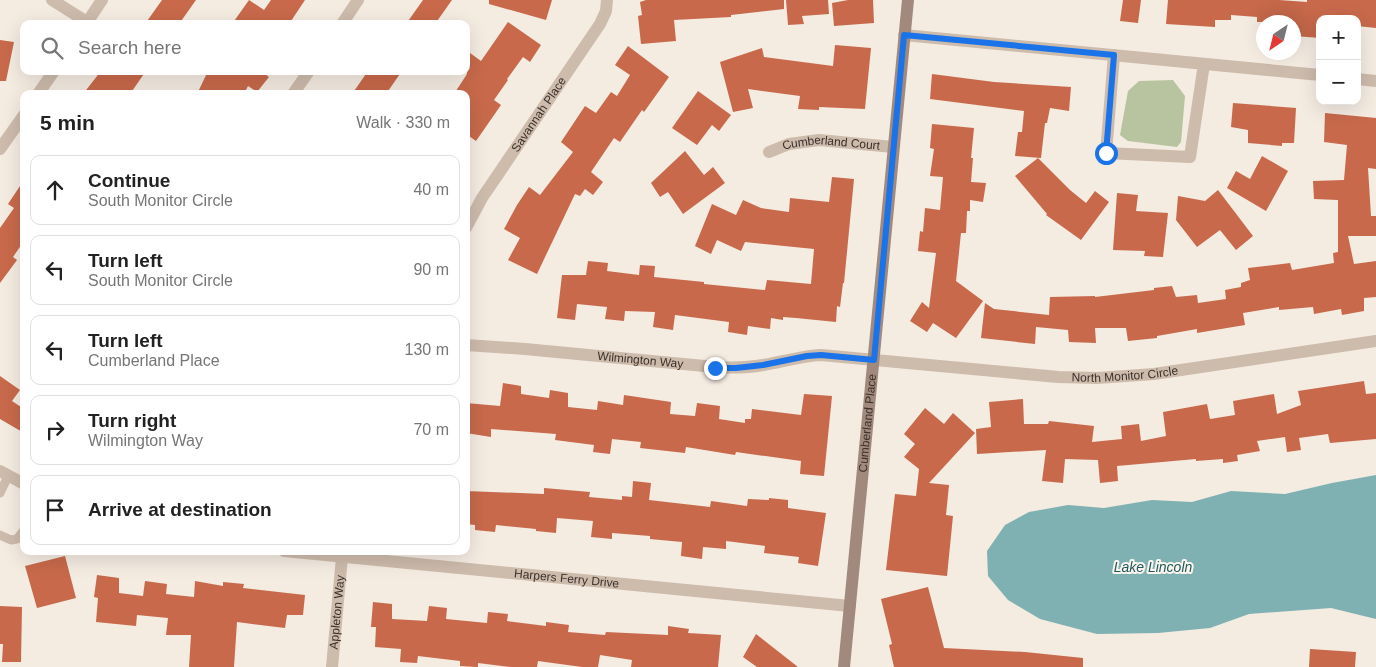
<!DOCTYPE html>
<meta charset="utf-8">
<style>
:root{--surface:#fff;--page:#f6f6f6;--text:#222;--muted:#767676;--line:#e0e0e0}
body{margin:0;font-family:Helvetica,sans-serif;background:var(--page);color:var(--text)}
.controls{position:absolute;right:15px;top:15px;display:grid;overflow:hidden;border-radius:10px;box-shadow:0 5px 20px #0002}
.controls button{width:45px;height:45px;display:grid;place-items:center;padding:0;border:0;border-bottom:1px solid var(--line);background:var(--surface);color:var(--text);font:25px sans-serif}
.compass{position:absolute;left:1256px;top:15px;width:45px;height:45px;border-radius:50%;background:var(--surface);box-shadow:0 5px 20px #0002;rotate:215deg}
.stop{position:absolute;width:15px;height:15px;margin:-11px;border:4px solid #1a73e8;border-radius:50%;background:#fff}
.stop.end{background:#1a73e8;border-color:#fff;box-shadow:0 1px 5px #0008}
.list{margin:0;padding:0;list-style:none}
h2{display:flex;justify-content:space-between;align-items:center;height:65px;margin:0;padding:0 20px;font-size:21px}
h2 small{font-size:16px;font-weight:400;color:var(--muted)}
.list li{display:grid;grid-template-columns:32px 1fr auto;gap:15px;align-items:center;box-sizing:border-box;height:70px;margin:0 10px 10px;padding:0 10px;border:1px solid var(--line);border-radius:10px}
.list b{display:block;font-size:19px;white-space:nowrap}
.list p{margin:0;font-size:16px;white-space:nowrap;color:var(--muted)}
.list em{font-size:16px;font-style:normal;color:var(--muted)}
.icon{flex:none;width:28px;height:28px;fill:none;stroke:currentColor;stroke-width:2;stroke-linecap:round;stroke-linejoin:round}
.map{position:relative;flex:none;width:1376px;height:667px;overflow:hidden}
.search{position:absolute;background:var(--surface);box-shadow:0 5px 20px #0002;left:20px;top:20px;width:450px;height:55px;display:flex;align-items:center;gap:12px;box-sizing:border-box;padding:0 18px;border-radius:10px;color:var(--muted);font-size:19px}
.panel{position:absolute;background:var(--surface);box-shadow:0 5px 20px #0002;left:20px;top:90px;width:450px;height:465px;border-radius:10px}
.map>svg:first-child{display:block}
.green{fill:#b8c4a0}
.water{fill:#7fb0b2}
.building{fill:#c8694b}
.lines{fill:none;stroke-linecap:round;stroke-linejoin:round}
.lane{stroke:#cdbbac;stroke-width:9}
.street{stroke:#cdbbac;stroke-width:12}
.secondary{stroke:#a18a7d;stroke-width:12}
.route{stroke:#1a73e8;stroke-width:6}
.labels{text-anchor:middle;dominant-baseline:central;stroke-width:4;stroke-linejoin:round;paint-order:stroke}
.street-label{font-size:12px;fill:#3b302b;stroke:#fbf5ee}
.water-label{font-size:14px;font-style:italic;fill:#1f5a5e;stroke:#fbf5ee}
</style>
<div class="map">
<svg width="1376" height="667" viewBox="0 0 1376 667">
<rect width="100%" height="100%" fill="#f4ebe1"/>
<!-- green -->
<path class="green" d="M1173,80L1185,96L1181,142L1177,147L1128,141L1120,135L1128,91L1139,81Z"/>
<!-- water -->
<path class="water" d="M1376,475V619L1331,608L1249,614L1210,628L1158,633L1097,634L1040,619L1008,600L988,576L987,551L1005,525L1029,512L1068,505L1104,508L1152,500L1192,502L1231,491L1285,494L1332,483Z"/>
<!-- building -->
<path class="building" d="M162,0H196L179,24H145Z
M249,0L264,10L271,0H305L289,24H232Z
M423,0H452L435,24H406Z
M489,0H552L546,20L489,4Z
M646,0H784V9L731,15V17L674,20L676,41L641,44L638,16L642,15L640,2Z
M786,0H828L829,14L802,16L804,24L788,25Z
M848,0H873L874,23L834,26L832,3Z
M1123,0H1141L1138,23L1120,21Z
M1168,0H1279L1307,2V0H1376V28L1357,26V19H1320V38L1294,36V22H1257V17L1231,15V20H1215V27L1166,24Z
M508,22L541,45L530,62L523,57L507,79L508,80L494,100L501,105L476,141L466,134V94H454L467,74L466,50L481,61Z
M0,40L14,42L6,81H0Z
M835,45L871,48L865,109L819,107V110L798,109L800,96L748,89L753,108L733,112L720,62L762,48L764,57L833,66Z
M628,46L669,77L644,112L642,110L620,142L614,138L591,172L603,182L593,195L585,189L580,196L575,194L537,274L508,260L520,238L504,229L517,205L529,187L540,195L573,152L561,142L585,106L596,113L611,92L617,96L630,75L615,65Z
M101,71H146L130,94H83Z
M208,71H261L269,77L257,92L248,86L244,94H197Z
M368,71H402L386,94H352Z
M932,74L994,82L1071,87L1069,111L1050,108L1047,123H1045L1041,158L1015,156L1018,132H1022L1024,111L930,99Z
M698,91L731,115L719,131L712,125L697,145L672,128Z
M1233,103L1296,108L1294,143H1282V146L1248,143V130L1231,127Z
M1325,113L1376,118V169L1368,168L1371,216H1376V236H1348L1354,264L1376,261V297L1364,298V311L1342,315L1341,309L1314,314L1313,307L1279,310V307L1243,313L1245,325L1197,333V329L1157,336V338L1128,341L1126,328H1095L1096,343L1069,342L1068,330L1036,327L1035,344L981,338L985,303L994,309L1049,315L1050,297L1095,296V297L1154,290V288L1172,286L1176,297L1197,295L1198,303L1226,299L1225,290L1241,287V283L1250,280L1248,268L1290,263L1292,270L1334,263L1333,253L1338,252V200L1314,199L1313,181L1344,180L1347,145L1324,142Z
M932,124L974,128L971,158H973L971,182L986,183L983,202L970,200V211H967L966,233H961L956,281L983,301L956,338L933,323L927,332L910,321L922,302L929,308L936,253L918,251L920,231L923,232L925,208L940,210L943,177L930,176L934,149L930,148Z
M685,151L704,175L713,167L725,183L683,214L668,192L660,197L651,183Z
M1262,156L1288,171L1266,211L1227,188L1236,171L1250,179Z
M1038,158L1070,190L1086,203L1095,191L1109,202L1081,240L1046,215L1047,214L1015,176Z
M832,177L854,179L844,283H843L840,307L837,306L836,322L796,318L783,317V320L771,318L770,329L748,326L747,335L728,332L729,322L675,315L673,330L653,327L655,312L625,311L624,321L605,319L607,307L577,304L575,320L557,318L562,275H586L588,261L608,263L607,271L639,275L640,265L655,266L654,277L704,282V284L765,290L767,280L811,284L814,249L745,242L741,251L717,240L711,254L695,246L712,204L736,215L743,200L761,208L789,212L790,198L829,202Z
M24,180V241L13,257L17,260L0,283V228L14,208L8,204Z
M1218,190L1253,236L1236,250L1220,230L1197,247L1176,220L1178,196L1205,201Z
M1117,193L1138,195L1136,211L1168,213L1163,257L1144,256L1145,251L1113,250Z
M0,376L20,390L12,401L24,409V433L0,419Z
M1364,381L1366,394L1376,393V439L1330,443L1328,434L1299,438L1301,450L1287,452L1285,437L1257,441L1260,451L1237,455L1238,461L1223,463V459L1196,461V459L1117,466L1118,481L1100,483L1098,460L1065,459L1063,483L1042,481L1046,450L977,454L976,429L991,427L989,402L1023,399L1024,424H1048L1049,421L1094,426L1092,442L1122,439L1121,426L1139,424L1141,441L1166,436L1163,412L1207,404L1210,419L1235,415L1233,401L1274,394L1277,414L1301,405L1298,391Z
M503,383L521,386V394L549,398L550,390L568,393V407L597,410L598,401L623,405L624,395L671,402L670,414L695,416L697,403L720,406L719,419L745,423V419H751L752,409L801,415L804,394L832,396L824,476L800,474L801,461L736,452L735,455L686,447L685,453L640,448L641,442L612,439L610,454L593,452L594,445L555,440L556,434L491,429V437L466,433V403L500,406Z
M925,408L944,424L953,413L975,433L929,483L949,485L946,515L953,516L947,576L886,570L895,494L916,496L919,469L904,457L915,444L904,434Z
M633,481L651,483L649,500L710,507L711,501L747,506L748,499L769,500V498L788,500V508L826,513L818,566L798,563L799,557L764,553L765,546L726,541V549L703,547L702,559L681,556L682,542L650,539V536L612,533V539L591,537L593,521L557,518L556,533L536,531V529L496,525L495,532L475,530V525L466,524V491L544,494V488L590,492L589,497L622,500V496L632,497Z
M65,556L76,598L37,608L25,566Z
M97,575L119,578V593L143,596L145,581L167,584L166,594L194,597L195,581L223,586V582L244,584L243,588L305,595L303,615H287L285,628L237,622L234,667H189L191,635H166L168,618L137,615L136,626L96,622L98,598L94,597Z
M928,587L944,648L1025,652L1083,658V667H894L889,645L892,644L881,599Z
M373,602L392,604V619L427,621L429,606L447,608L446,619L487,623L488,612L508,614L507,621L546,626V622L569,625L568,632L605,635L606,632L668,635V626L689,629L688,633L721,635L718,667H631L632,660L600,655L598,667H582L538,661L537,667H511L478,663V667H476L460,666V661L418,656L417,663L400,662L401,649L375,647L376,627H371Z
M0,606L22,607L21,662H2L3,644H0Z
M756,634L798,667H757L743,657Z
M1310,649L1356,652L1355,667H1309Z"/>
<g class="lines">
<!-- lane -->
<path class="lane" d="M0,493L8,476
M0,535L11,540L17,539L24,530"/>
<!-- street -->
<g class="street">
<path d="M52,0L87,22"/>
<path d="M86,24L102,0"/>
<path d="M342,24L358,0"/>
<path d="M904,35L1320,75"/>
<path d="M1114,55L1106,153L1190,157L1204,64"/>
<path d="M1357,79L1376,81"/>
<path d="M38,94L54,71"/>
<path d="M293,94L309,71"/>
<path d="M0,149L24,115"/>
<path id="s1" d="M769,152L789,144L819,140L893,147"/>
<path id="s2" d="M466,228L482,198L600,24L606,11L607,0"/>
<path id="s3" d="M466,345L525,349L715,367C731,368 747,368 763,365C782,362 801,356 821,355L1058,377L1097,378L1154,374L1376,341"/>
<path d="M0,471L24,484"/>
<path id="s4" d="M284,551L850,606"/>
<path id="s5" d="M332,667L342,557"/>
</g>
<!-- secondary -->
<path class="secondary" id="s6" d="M844,667L908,0"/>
</g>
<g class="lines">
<!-- route -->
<path class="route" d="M715,368H736L763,365L807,356L821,355L874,360L904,35L1114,55L1106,153"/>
</g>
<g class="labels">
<!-- street labels -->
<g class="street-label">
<text stroke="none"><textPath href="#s2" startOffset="135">Savannah Place</textPath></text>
<text stroke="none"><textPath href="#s1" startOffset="64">Cumberland Court</textPath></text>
<text stroke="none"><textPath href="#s3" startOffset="175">Wilmington Way</textPath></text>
<text stroke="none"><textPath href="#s3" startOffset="662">North Monitor Circle</textPath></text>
<text stroke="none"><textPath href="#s6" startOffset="245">Cumberland Place</textPath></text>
<text stroke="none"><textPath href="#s4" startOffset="284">Harpers Ferry Drive</textPath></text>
<text stroke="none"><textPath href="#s5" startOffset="55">Appleton Way</textPath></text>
</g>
<!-- water labels -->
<g class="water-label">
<text x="1153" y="567">Lake Lincoln</text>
</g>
</g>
</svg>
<div class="controls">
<button>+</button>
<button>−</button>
</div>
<svg class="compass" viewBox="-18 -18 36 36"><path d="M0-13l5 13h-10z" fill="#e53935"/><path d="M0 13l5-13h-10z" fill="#767676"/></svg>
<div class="stop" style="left:1106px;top:153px"></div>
<div class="stop end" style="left:715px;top:368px"></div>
<div class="search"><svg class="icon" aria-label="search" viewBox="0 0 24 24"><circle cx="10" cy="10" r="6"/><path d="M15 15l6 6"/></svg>Search here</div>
<section class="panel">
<h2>5 min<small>Walk · 330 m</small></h2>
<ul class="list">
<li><svg class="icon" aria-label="ahead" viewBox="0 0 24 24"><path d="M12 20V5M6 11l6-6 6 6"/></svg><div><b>Continue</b><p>South Monitor Circle</p></div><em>40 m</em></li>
<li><svg class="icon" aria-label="left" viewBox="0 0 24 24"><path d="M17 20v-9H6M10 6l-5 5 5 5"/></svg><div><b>Turn left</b><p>South Monitor Circle</p></div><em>90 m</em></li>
<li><svg class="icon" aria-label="left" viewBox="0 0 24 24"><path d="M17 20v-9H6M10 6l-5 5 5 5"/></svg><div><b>Turn left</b><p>Cumberland Place</p></div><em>130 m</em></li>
<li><svg class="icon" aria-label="right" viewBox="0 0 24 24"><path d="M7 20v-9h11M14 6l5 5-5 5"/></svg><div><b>Turn right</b><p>Wilmington Way</p></div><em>70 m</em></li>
<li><svg class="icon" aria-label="arrive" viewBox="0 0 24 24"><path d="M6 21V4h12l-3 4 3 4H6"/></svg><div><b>Arrive at destination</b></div></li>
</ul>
</section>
</div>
